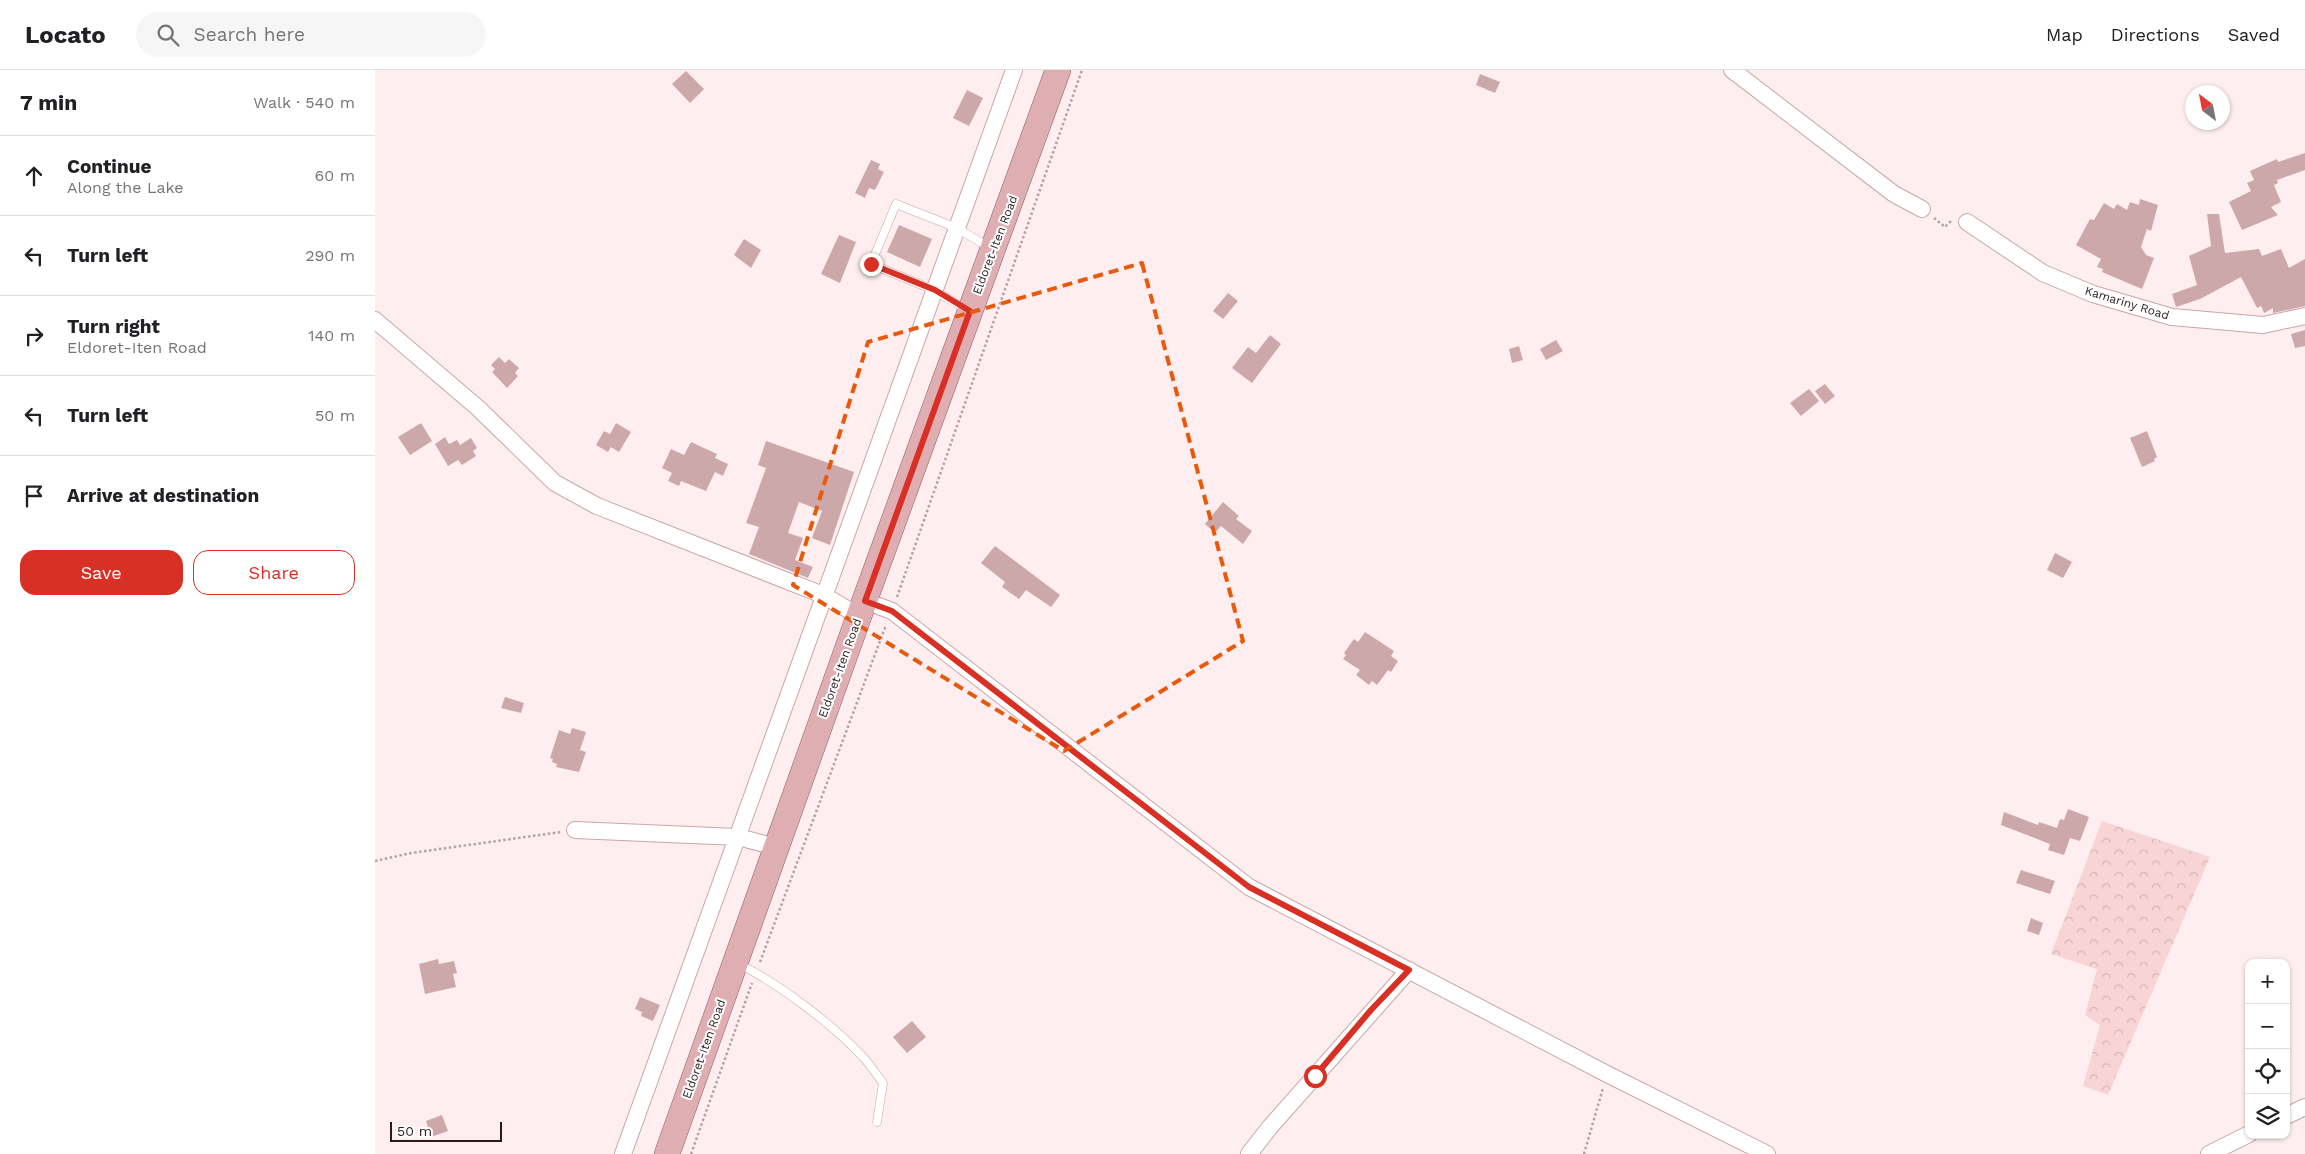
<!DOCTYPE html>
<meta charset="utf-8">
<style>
:root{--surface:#fff;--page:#f6f6f6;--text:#202124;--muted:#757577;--line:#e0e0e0;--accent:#d93025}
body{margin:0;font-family:"Work Sans",sans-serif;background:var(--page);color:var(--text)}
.controls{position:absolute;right:15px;bottom:15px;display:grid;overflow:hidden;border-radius:10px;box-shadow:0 1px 4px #0004}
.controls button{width:45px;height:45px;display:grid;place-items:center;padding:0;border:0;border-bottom:1px solid var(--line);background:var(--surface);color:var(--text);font:25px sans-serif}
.compass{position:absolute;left:1810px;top:15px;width:45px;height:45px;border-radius:50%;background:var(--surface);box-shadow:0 1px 4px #0004;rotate:328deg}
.scale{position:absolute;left:15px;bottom:12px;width:112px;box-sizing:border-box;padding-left:5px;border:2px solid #2a1c1d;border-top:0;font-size:14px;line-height:18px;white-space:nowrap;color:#2a1c1d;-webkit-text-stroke:4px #fff;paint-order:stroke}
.stop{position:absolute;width:15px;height:15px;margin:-11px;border:4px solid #d93025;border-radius:50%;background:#fff}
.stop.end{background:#d93025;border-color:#fff;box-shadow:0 1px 5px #0008}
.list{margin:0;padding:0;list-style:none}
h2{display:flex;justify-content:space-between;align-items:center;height:65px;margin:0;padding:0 20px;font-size:21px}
h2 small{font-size:16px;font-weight:400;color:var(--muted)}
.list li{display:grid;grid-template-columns:32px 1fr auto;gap:15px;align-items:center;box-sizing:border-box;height:80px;padding:0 20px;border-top:1px solid var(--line)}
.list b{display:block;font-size:19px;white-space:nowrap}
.list p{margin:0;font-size:16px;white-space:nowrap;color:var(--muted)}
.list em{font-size:16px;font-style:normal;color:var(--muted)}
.actions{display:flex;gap:10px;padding:15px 20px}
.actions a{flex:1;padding:11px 0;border:1px solid var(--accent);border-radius:15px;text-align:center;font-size:18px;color:var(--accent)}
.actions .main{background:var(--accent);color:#fff}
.icon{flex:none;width:28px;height:28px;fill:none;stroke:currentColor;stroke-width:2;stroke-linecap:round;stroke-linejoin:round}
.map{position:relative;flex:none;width:1930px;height:1084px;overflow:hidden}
header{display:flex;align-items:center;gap:30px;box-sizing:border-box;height:70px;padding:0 25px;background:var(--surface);border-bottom:1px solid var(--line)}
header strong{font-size:24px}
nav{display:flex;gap:28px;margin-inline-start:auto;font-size:18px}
.search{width:350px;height:45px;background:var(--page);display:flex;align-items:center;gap:12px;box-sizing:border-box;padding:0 18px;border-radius:28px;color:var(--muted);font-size:19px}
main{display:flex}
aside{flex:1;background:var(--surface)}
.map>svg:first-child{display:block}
.forest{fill:url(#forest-crowns)}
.building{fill:#cda8aa}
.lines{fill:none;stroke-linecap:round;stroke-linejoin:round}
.service-casing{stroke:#cba6a8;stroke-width:9}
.minor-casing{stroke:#cba6a8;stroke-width:18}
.primary-casing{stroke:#91585d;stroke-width:26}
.path{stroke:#b3a3a4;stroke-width:2.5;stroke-dasharray:2.5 2.5;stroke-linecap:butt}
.service{stroke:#fff;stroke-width:8}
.minor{stroke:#fff;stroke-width:16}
.primary{stroke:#dfaeb3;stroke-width:25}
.route{stroke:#d93025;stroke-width:6}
.marked{fill:none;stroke:#e8590c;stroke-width:4;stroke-dasharray:10 6;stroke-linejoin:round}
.labels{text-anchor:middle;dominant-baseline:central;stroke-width:4;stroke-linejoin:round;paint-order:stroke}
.street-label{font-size:12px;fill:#2a1c1d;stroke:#fff}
</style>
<header>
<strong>Locato</strong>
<div class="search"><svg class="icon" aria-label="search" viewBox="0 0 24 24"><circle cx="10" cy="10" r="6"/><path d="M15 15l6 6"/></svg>Search here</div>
<nav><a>Map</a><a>Directions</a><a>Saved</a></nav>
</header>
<main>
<aside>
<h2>7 min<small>Walk · 540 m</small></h2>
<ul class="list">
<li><svg class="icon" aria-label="ahead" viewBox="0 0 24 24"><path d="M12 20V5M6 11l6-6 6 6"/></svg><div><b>Continue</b><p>Along the Lake</p></div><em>60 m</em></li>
<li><svg class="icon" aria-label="left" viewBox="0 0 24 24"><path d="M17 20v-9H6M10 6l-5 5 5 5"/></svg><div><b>Turn left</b></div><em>290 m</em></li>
<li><svg class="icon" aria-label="right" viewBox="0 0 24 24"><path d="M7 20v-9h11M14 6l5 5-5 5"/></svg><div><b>Turn right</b><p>Eldoret-Iten Road</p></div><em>140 m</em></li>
<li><svg class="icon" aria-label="left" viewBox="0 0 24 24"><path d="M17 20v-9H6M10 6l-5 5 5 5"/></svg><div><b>Turn left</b></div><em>50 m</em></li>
<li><svg class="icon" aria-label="arrive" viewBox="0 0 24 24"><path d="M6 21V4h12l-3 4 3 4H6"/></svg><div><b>Arrive at destination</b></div></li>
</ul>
<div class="actions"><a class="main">Save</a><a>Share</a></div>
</aside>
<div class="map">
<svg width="1930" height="1084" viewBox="0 0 1930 1084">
<defs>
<pattern id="forest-crowns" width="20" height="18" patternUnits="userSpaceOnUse" patternTransform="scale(1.25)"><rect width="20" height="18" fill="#f8d4d6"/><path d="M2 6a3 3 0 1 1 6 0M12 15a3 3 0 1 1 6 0" fill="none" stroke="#d5b5b7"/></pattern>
</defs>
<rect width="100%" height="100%" fill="#feeeef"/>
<!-- forest -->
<path class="forest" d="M1727,751L1835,787L1733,1025L1708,1016L1725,955L1710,945L1722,899L1676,884Z"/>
<!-- building -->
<path class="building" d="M311,1L329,19L315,33L297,14Z
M1105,4L1125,12L1120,23L1101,15Z
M592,20L608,28L594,56L578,48Z
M1930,83V100L1902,110L1903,113L1899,115L1906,132L1896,137L1903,145L1867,160L1854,132L1876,121L1872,113L1879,110L1875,101L1902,89L1903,92Z
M496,90L505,94L503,99L509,102L500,120L494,118L490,128L480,123Z
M1765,129L1783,135L1776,161L1772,159L1766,177L1771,185L1779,188L1767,219L1727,202L1728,199L1722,197L1726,189L1701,175L1715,149L1719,150L1729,133L1739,139L1742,134L1752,140L1755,132L1764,135Z
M1832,144H1844L1850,183L1884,179L1887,186L1906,179L1914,198L1930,189V236L1898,243V238L1889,243L1886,236L1882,238L1866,207L1825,229L1801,237L1797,224L1822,215L1814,186L1836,176Z
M524,155L557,169L545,197L512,182Z
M464,165L481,172L465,213L446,204Z
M369,169L386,180L376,198L359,185Z
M853,223L863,231L848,249L838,241Z
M1930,260V276L1920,278L1916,264Z
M895,265L906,274L877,313L857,298L873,277L881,283Z
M1181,270L1188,281L1171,290L1165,279Z
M1144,276L1148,290L1137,293L1134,279Z
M124,287L130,293L134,289L144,298L140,303L143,306L132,318L117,302L120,299L116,295Z
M1450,314L1460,326L1450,334L1440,321Z
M1434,319L1444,331L1426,346L1415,333Z
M46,353L57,371L35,385L23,367Z
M241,353L256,362L244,382L236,377L233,382L221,375L229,361L235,364Z
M1772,361L1782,387L1779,389L1780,391L1767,397L1755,368Z
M70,367L74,374L82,370L85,375L96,368L102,378L98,381L101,386L87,395L83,390L73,396L60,374Z
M391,371L479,402L455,475L437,468L447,441L424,432L413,463L428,468L420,490L438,497L433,508L374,484L384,457L371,453L391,398L383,395Z
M316,372L342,384L340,388L353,394L348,406L340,402L331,421L306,411L304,416L293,411L297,403L287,398L296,379L309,385Z
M848,432L864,446L861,449L877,461L868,474L846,456L840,463L830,454Z
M620,476L685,525L676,537L651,520L644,529L627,517L630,512L606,493Z
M1680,483L1697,492L1688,508L1672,500Z
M990,562L1019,581L1016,586L1023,591L1016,602L1013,600L1002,615L997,611L994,615L981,605L985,600L968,589L971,585L969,583L979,569L983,572Z
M130,627L149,633L146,643L126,638Z
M197,658L211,662L205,680L211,682L204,702L181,697L182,694L177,692L178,689L175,688L184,660L195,664Z
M1693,739L1714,747L1705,771L1695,768L1689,785L1673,780L1675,774L1626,755L1629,742L1663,755L1664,752L1682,758L1685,749L1689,750Z
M1646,800L1680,811L1675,824L1641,813Z
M1656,848L1668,853L1664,865L1652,861Z
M63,889L64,894L79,891L82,903L78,904L81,917L50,924L44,894Z
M265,927L285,935L278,951L266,946L267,942L260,939Z
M537,951L551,967L532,983L518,967Z
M67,1045L73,1061L56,1067L51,1051Z"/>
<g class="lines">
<!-- service casing -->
<g class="service-casing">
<path id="service" d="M592,240L559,220L496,194L521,134L582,158L615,178
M364,894C404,914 456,953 487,986C495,994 501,1004 508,1013L502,1052"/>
</g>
<!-- minor casing -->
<g class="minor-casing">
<path id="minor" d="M1357,0L1519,124L1547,139
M1592,152L1668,203L1718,224L1797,247L1888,255L1930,246
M0,250L103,338L180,413L222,436L448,525L484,546
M490,531L517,541L874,817L1232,1004L1392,1084
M200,760L363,767L401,777
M1911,1046L1930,1037
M248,1084L639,0
M874,1084L895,1057L1034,900
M1834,1084L1874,1064"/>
</g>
<!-- primary casing -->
<g class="primary-casing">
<path id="primary" d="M292,1084L484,546L683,0"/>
</g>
<!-- path -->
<path class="path" d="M1559,148L1570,157L1577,150
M522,527L707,0
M0,791L36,783L186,762
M385,892L511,555
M316,1084L377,913
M1209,1084L1228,1018"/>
<!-- service -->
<use href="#service" class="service"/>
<!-- minor -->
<use href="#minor" class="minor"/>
<!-- primary -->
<use href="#primary" class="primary"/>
</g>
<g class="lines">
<!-- route -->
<path class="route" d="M496,194L560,220L595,241L490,531L517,541L874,817L1034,900L996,940L940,1006"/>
</g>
<!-- marked area -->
<path class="marked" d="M767,193L868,571L689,681L418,515L493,272Z"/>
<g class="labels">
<!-- street labels -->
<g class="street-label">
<text transform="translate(620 175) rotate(-69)">Eldoret-Iten Road</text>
<text transform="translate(1752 233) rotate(17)">Kamariny Road</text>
<text transform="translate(465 598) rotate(-70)">Eldoret-Iten Road</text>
<text transform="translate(329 979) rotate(-70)">Eldoret-Iten Road</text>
</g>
</g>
</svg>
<div class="controls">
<button>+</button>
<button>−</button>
<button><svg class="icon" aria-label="locate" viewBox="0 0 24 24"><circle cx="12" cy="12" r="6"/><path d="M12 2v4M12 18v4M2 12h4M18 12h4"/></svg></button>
<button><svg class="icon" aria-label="layers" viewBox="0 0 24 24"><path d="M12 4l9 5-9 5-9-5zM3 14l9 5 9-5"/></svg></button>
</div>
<svg class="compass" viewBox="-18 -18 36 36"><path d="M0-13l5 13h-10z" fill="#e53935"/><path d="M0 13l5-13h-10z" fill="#757577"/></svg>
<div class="scale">50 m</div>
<div class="stop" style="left:940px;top:1006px"></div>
<div class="stop end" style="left:496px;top:194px"></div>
</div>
</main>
